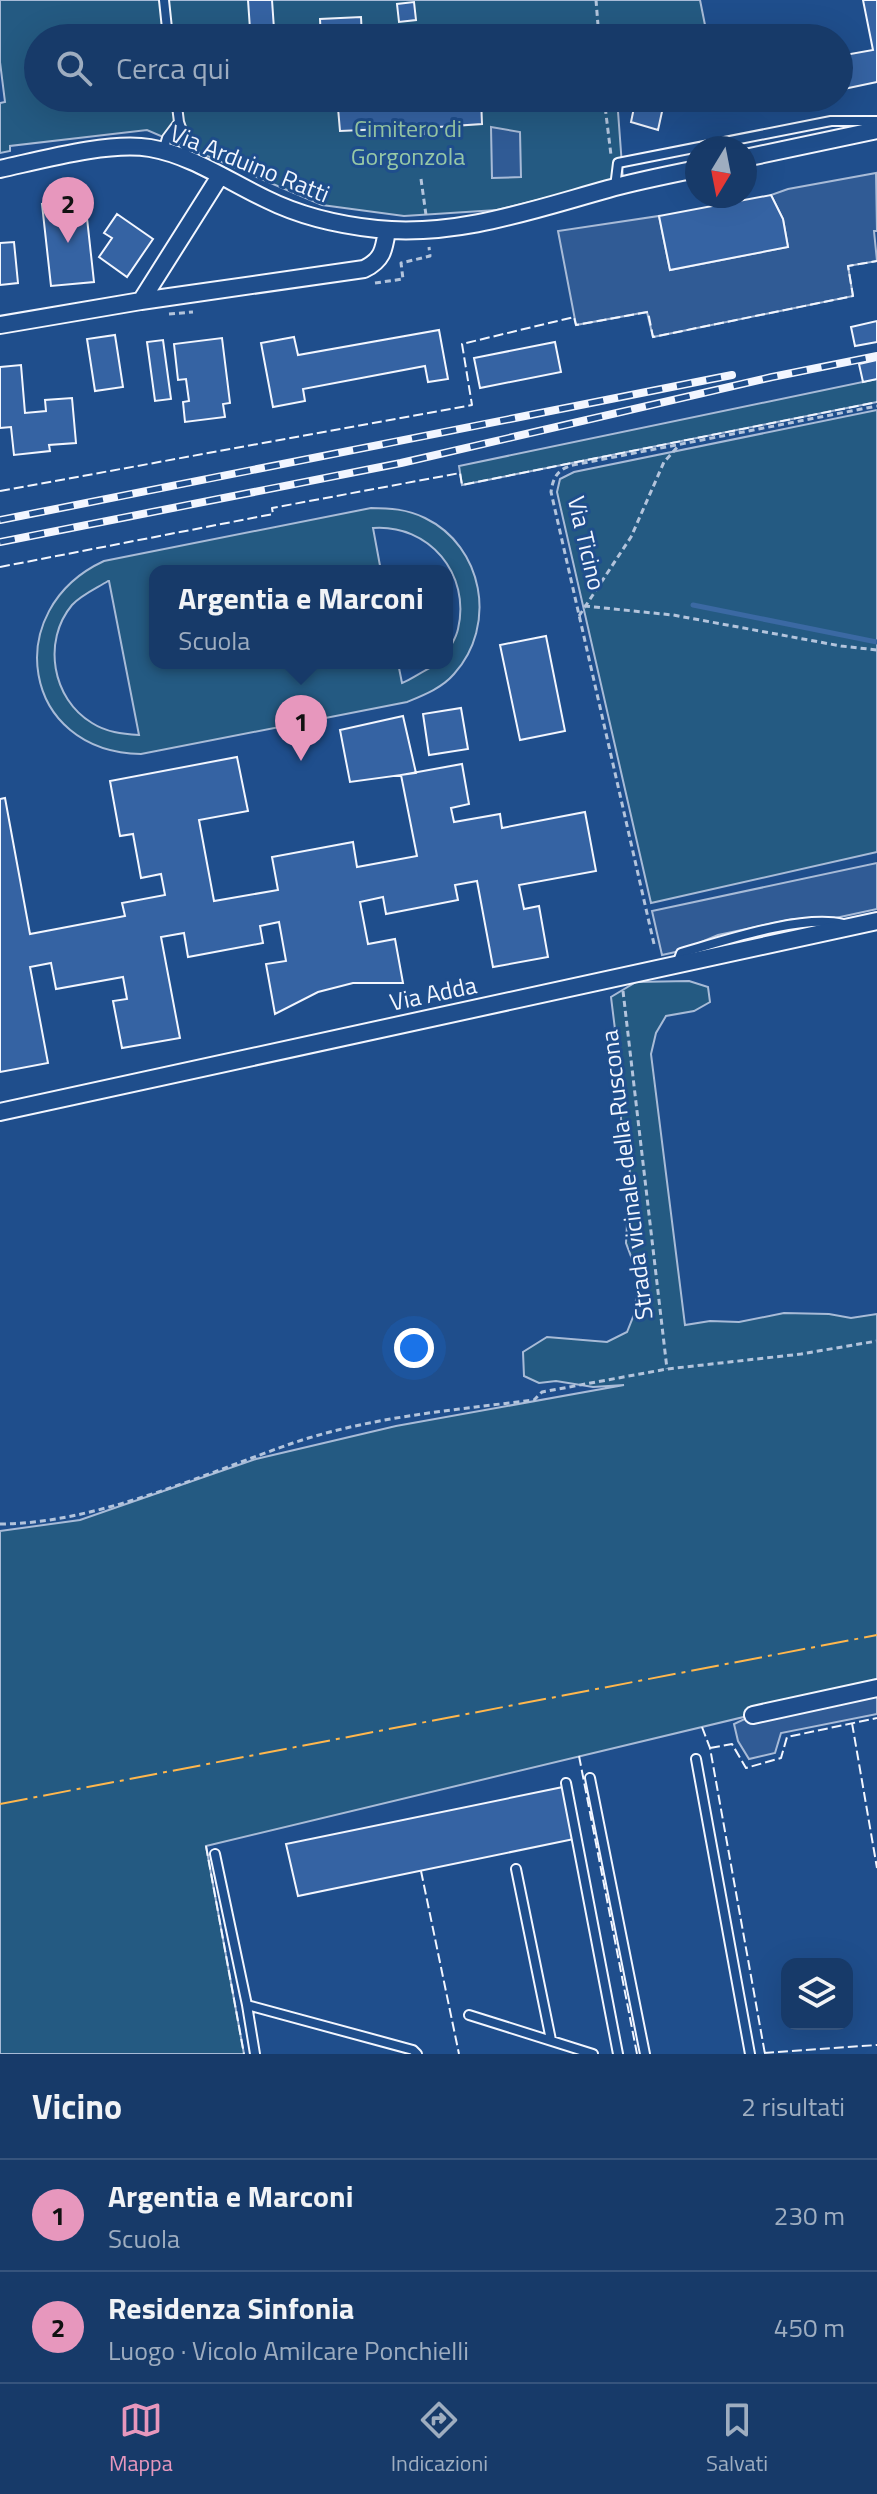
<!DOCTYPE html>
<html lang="it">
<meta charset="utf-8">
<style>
:root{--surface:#173a69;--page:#244571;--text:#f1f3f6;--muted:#9eadc0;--line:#36547d;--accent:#e797bd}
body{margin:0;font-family:"Titillium Web",sans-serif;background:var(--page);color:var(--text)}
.controls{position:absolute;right:24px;bottom:24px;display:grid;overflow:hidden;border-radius:16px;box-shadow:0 8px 32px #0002}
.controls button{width:72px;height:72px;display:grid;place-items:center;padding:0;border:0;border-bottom:2px solid var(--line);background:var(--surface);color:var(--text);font:40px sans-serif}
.compass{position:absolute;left:685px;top:136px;width:72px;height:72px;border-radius:50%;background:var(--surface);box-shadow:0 8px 32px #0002;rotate:190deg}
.you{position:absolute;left:414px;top:1348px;width:28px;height:28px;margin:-20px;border:6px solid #fff;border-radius:50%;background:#1a73e8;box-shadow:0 0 0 12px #1a73e833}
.badge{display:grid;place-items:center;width:52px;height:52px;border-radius:50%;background:var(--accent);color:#111;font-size:26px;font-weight:700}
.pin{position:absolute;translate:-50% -66px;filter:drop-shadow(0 2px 4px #0008)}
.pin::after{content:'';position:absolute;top:42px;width:28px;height:24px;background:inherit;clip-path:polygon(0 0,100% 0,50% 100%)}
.popup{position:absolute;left:149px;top:565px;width:304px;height:104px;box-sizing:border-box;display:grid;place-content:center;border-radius:16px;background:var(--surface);filter:drop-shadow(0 2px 6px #0005);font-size:26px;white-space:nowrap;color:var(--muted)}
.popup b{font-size:30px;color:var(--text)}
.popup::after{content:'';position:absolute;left:50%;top:100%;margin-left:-16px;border:16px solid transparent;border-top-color:var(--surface)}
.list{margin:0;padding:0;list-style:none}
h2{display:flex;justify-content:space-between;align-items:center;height:104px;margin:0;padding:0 32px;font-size:34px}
h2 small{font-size:26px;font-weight:400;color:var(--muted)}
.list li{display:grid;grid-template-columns:52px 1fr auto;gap:24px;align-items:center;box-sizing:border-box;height:112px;padding:0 32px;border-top:2px solid var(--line)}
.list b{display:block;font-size:30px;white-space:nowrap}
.list p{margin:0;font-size:26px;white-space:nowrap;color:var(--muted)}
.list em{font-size:26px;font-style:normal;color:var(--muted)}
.icon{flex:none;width:44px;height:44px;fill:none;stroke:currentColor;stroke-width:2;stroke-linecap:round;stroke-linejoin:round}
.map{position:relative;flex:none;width:877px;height:2054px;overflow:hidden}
.search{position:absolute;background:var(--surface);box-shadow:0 8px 32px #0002;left:24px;right:24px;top:24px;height:88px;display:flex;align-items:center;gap:20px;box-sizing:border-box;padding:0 28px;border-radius:44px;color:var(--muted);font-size:30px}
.sheet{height:328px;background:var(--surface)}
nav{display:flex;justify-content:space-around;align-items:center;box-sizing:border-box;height:112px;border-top:2px solid var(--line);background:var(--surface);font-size:22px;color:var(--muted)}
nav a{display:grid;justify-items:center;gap:4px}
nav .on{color:var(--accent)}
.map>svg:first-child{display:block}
.green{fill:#245a82;stroke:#a8bbd7;stroke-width:2;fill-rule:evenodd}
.parking{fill:#305b95;stroke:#a8bbd7;stroke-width:2}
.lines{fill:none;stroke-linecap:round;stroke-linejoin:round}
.stream{stroke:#3b69a3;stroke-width:5}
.building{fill:#3563a3;stroke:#f2f6ff;stroke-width:2}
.service-casing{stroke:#f2f6ff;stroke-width:12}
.minor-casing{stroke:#f2f6ff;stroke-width:20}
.path{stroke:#b3c4dc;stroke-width:3;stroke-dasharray:6 4;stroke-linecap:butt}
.service{stroke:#1f4e8c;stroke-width:8}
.minor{stroke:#1f4e8c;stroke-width:16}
.rail-casing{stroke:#f2f6ff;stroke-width:8}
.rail{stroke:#1f4e8c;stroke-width:5;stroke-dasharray:15;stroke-linecap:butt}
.fence{stroke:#f2f6ff;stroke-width:2;stroke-dasharray:10 4;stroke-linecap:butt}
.power{stroke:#ffb74d;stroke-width:2;stroke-dasharray:28 6 4 6;stroke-linecap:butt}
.labels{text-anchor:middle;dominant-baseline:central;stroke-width:6;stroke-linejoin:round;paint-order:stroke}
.park-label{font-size:24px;fill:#97c8a6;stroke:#1f4e8c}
.street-label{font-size:24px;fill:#f2f6ff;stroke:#1f4e8c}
</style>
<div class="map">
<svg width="877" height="2054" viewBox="0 0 877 2054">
<rect width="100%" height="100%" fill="#1f4e8c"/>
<!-- green -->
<path class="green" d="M0,0H700L706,30L637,38H38V98H617L623,179L497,210L404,216L322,205L147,130L10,146V151L0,153V103L5,102L0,62Z
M877,379V402L462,485L459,466Z
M877,410V852L651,903L557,492L560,479L574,472Z
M371,508C389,508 407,509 425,518C483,546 498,625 454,674C442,688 424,695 407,702L141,754C21,752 0,609 104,561ZM373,528C429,524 471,574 458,629C455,643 447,646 447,663C432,663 417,677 402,683L398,663H155V571H381ZM108,581H109L139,735C122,734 106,732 92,723C52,699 42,641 72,605C81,595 97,588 108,581Z
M689,981L708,987L710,1002L694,1011L666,1016L656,1033L651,1054L685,1325L710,1321L739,1322L784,1313L829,1314L851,1318L877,1314V1685L206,1846L244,2054H0V1531L80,1520L256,1459L396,1426L624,1385L593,1387L556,1381L539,1383L524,1376L523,1352L547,1337L607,1342L627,1332L635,1312L638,1275L626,1243L630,1166L621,1119L622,1086L611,997L636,982Z"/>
<!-- parking -->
<path class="parking" d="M491,127L520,132L521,177L492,178Z
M876,173L877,231H874L877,261L848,266L853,296L653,337L647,312L576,325L558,231L659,216L670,270L788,247L783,219L771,195L788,189Z
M877,863V909L831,919H793L718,935L680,951L662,955L652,911Z
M877,1688V1714L781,1733L775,1753L749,1759L738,1741L734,1724L753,1715Z"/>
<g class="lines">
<!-- stream -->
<path class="stream" d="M693,605L877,642"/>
</g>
<!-- building -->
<path class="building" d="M248,0H272L274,29L313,26V38H204L203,32L250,29Z
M863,0H877V82L839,90V56L873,50Z
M414,2L416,20L399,22L397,4Z
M361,17L362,38H321L320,19Z
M324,98H366V104L481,98L482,124L424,128L425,134L409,135L408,128L340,131L338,108H325Z
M636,98H665L658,130L631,122Z
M771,195L783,219L788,247L670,270L659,216Z
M85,200L94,282L51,286L42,204Z
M117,214L153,239L127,277L99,257L112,238L104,233Z
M14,242L18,283L0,285V243Z
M877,321V342L855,346L851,327Z
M439,330L448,379L428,382L425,366L303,389L305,401L273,407L261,343L294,337L298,355Z
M115,335L123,387L95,391L87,339Z
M222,338L230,403L223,404L225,417L185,422L183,402L189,401L186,379L178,380L174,344Z
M163,340L171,399L155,401L147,342Z
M555,342L561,372L480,388L474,358Z
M877,360V379L863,382L859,364Z
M21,365L25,413L46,411L45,400L72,398L76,443L49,445L50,451L14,455L11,427L0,428V367Z
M546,636L565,731L520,740L500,645Z
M461,708L468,749L429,755L423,714Z
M403,716L416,773L350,782L340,730Z
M237,757L248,811L199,820L214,901L278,890L272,857L353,842L357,867L417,856L401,775L462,764L469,804L451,808L454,822L500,814L502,828L585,812L596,871L519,885L524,909L539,906L548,957L493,967L477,881L455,885L458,900L386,914L383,897L360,902L368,944L395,939L403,983H353L318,992L275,1014L266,964L286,961L279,922L260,926L263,943L188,957L184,933L161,937L180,1038L122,1048L113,1001L127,999L123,977L56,989L51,963L30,967L48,1063L0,1072V799L5,798L30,934L125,916L122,903L165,895L161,874L141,878L133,834L120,836L110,781Z
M563,1787L574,1839L298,1896L286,1844Z"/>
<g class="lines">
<!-- service casing -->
<g class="service-casing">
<path id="service" d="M164,0L168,38
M176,98L179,122
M163,151L167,138L179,122L186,142L185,157
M615,187L618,163L831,121H877
M677,964L681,953C723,941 802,914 843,924
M696,1759L750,2054
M590,1778L645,2054
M566,1783L618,2054
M215,1854L247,2005L413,2050L417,2054
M516,1869L551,2040
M247,2005L255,2054
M469,2015L593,2054"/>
</g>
<!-- minor casing -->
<g class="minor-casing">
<path id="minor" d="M745,158L877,130
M0,169C41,160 109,141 150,148C191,155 228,181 266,199C300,216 339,225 377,229C457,237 532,210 608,189C637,181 667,175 697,169
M141,301L220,176
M0,325L141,301L364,269C383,260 384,249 387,230
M0,1112L877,921
M753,1715L877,1688"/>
</g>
<!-- path -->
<path class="path" d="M596,0L599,38
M604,98L611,155
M421,179L426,215
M375,283L403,279L401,263L430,256L429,247
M169,314L193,312
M584,606L673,615L841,646L877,650
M579,616L631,537L664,462L679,445
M654,944L551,492C553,477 558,469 573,465L877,406
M623,991L667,1369
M0,1524C95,1524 204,1474 293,1443C370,1417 453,1410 534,1400L542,1392L667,1369L801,1354L877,1341"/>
<!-- service -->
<use href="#service" class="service"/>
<!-- minor -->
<use href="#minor" class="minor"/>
<!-- rail casing -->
<g class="rail-casing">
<path id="rail" d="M0,520L732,375
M0,542L401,463L772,377L877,356"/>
</g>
<!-- rail -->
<use href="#rail" class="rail"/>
<!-- fence -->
<path class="fence" d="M0,491L472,405L462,344L574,317L576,325L648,312L653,337L853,296L848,266L877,261
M0,567L273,514L272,508L460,473L462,485L877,402
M852,1723L877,1868
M702,1727L710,1748L765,2054
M710,1748L732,1744L746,1768L781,1758L787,1737L877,1718
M579,1756L637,2054
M206,1846L244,2054
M421,1871L459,2054
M764,2053L877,2045"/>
<!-- power -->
<path class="power" d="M0,1804L877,1635"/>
</g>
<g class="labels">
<!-- park labels -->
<g class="park-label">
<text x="408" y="128">Cimitero di<tspan x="408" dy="28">Gorgonzola</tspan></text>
</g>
<!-- street labels -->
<g class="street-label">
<text transform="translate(250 163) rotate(22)">Via Arduino Ratti</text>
<text transform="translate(587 543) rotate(77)">Via Ticino</text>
<text transform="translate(433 993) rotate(-12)">Via Adda</text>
<text transform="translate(626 1175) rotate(-97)">Strada vicinale della Ruscona</text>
</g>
</g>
</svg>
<div class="controls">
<button><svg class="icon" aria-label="layers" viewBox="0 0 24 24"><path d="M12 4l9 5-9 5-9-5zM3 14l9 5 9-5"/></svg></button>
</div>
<svg class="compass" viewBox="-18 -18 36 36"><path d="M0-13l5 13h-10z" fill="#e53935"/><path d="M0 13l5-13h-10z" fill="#9eadc0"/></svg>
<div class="you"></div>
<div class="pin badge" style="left:301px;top:761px">1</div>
<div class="popup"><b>Argentia e Marconi</b>Scuola</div>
<div class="pin badge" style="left:68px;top:243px">2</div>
<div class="search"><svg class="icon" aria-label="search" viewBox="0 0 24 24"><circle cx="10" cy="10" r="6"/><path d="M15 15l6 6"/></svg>Cerca qui</div>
</div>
<section class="sheet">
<h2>Vicino<small>2 risultati</small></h2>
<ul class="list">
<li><span class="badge">1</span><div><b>Argentia e Marconi</b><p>Scuola</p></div><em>230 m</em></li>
<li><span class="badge">2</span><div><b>Residenza Sinfonia</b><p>Luogo · Vicolo Amilcare Ponchielli</p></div><em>450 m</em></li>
</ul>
</section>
<nav>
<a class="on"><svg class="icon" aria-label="map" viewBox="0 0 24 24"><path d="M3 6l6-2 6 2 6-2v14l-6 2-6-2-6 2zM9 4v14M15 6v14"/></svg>Mappa</a>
<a><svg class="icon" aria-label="directions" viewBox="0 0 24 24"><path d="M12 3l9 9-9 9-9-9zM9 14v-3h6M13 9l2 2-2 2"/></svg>Indicazioni</a>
<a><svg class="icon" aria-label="saved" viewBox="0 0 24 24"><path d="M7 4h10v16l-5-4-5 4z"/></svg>Salvati</a>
</nav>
